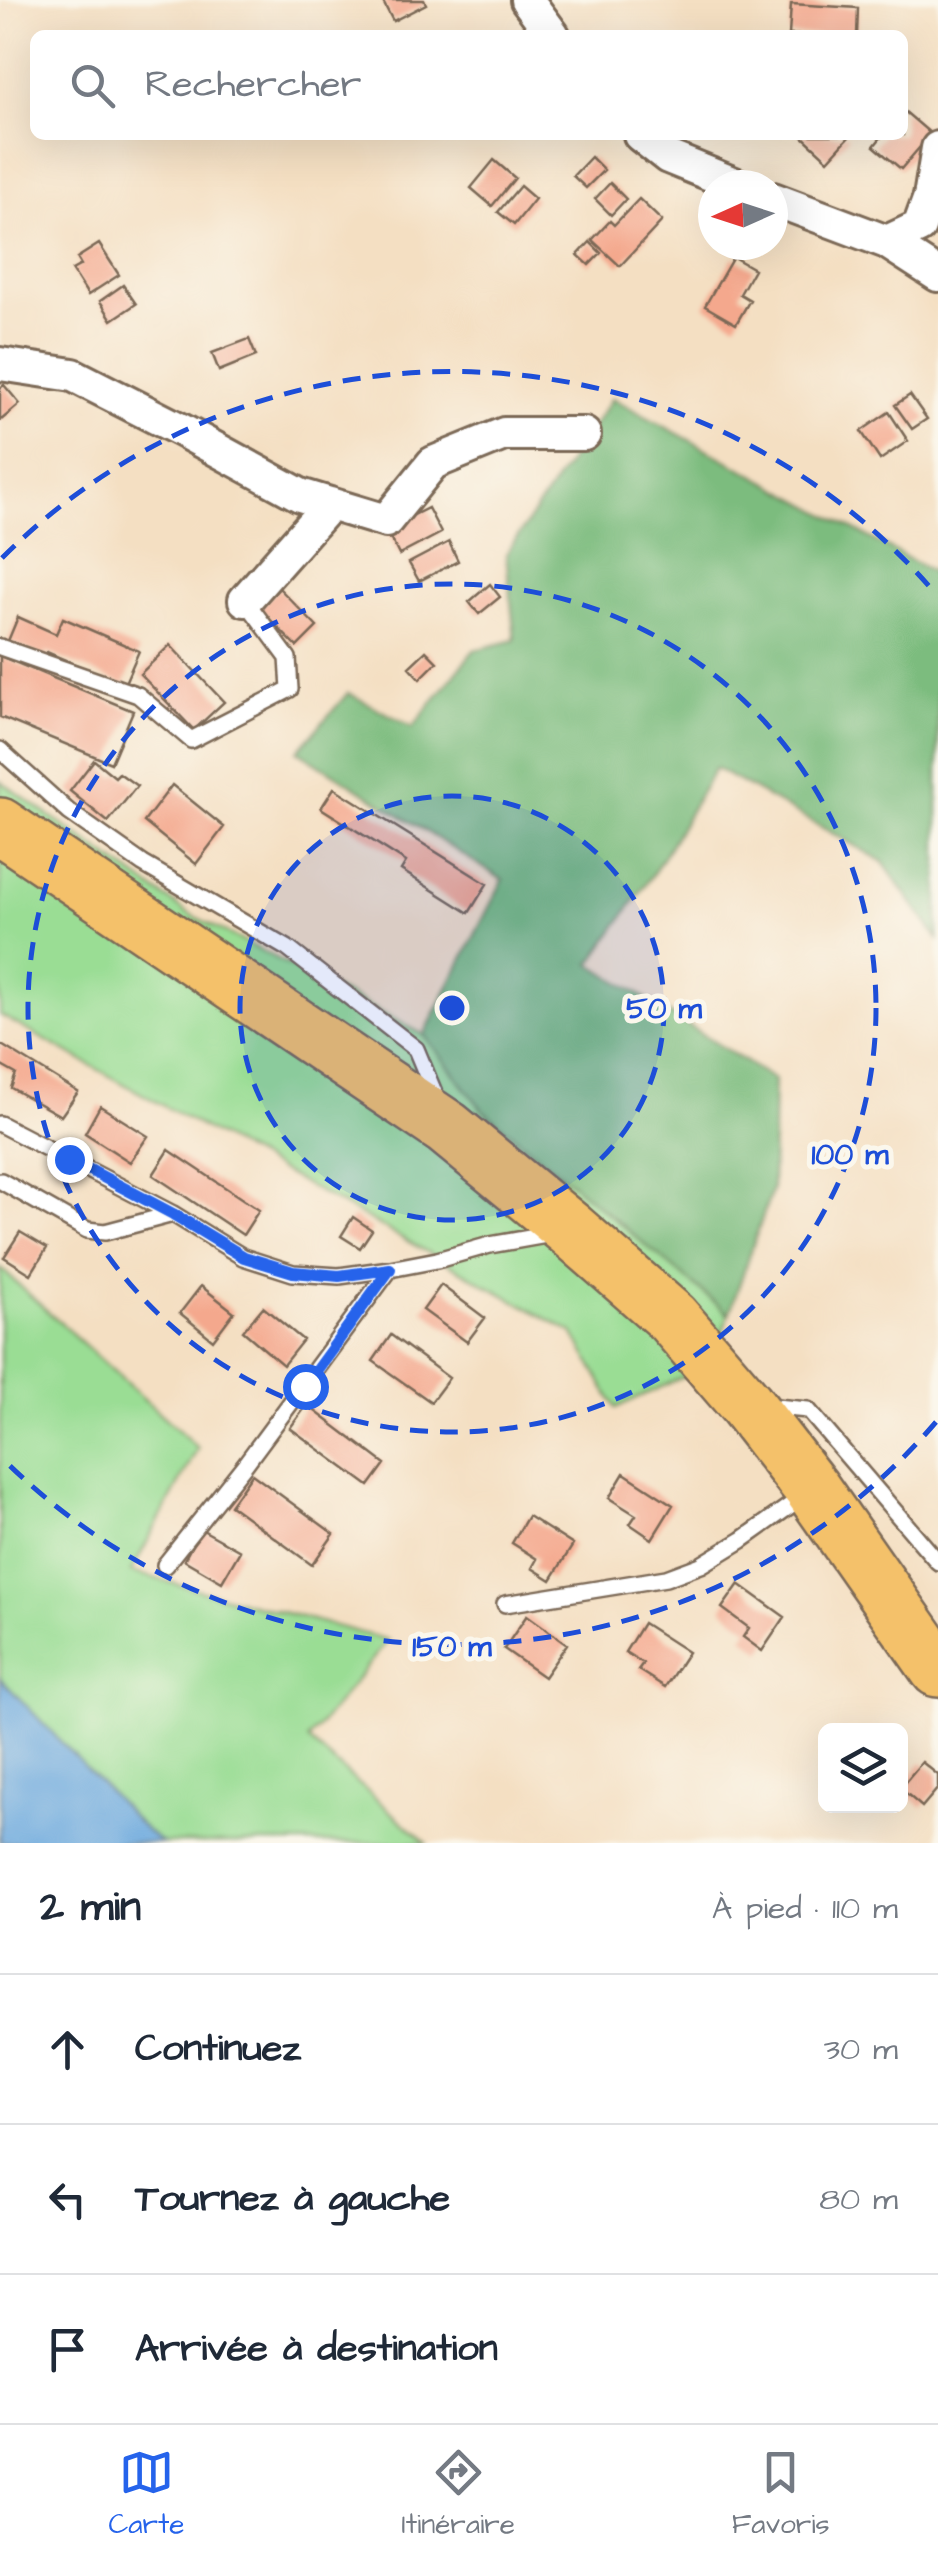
<!DOCTYPE html>
<html lang="fr">
<meta charset="utf-8">
<style>
:root{--surface:#fff;--page:#f2f2f3;--text:#1f2937;--muted:#747a83;--line:#e0e1e3;--accent:#2563eb}
body{margin:0;font-family:"Architects Daughter",sans-serif;background:var(--page);color:var(--text)}
.controls{position:absolute;right:30px;bottom:30px;display:grid;overflow:hidden;border-radius:15px;box-shadow:0 10px 40px #0002}
.controls button{width:90px;height:90px;display:grid;place-items:center;padding:0;border:0;border-bottom:2px solid var(--line);background:var(--surface);color:var(--text);font:50px sans-serif}
.compass{position:absolute;left:698px;top:170px;width:90px;height:90px;border-radius:50%;background:var(--surface);box-shadow:0 10px 40px #0002;rotate:267deg}
.stop{position:absolute;width:30px;height:30px;margin:-22px;border:8px solid #2563eb;border-radius:50%;background:#fff}
.stop.end{background:#2563eb;border-color:#fff;box-shadow:0 2px 10px #0008}
.list{margin:0;padding:0;list-style:none}
h2{display:flex;justify-content:space-between;align-items:center;height:130px;margin:0;padding:0 40px;font-size:42px}
h2 small{font-size:32px;font-weight:400;color:var(--muted)}
.list li{display:grid;grid-template-columns:65px 1fr auto;gap:30px;align-items:center;box-sizing:border-box;height:150px;padding:0 40px;border-top:2px solid var(--line)}
.list b{display:block;font-size:38px;white-space:nowrap}
.list em{font-size:32px;font-style:normal;color:var(--muted)}
.icon{flex:none;width:55px;height:55px;fill:none;stroke:currentColor;stroke-width:2;stroke-linecap:round;stroke-linejoin:round}
.map{position:relative;flex:none;width:938px;height:1843px;overflow:hidden}
.search{position:absolute;background:var(--surface);box-shadow:0 10px 40px #0002;left:30px;right:30px;top:30px;height:110px;display:flex;align-items:center;gap:25px;box-sizing:border-box;padding:0 35px;border-radius:15px;color:var(--muted);font-size:38px}
.sheet{height:580px;background:var(--surface)}
nav{display:flex;justify-content:space-around;align-items:center;box-sizing:border-box;height:140px;border-top:2px solid var(--line);background:var(--surface);font-size:28px;color:var(--muted)}
nav a{display:grid;justify-items:center;gap:5px}
nav .on{color:var(--accent)}
.map>svg:first-child{display:block}
.green{fill:#9add94;stroke:#6a8459;stroke-width:2.5}
.forest{fill:#7bbc7e;stroke:#5b734e;stroke-width:2.5}
.water{fill:#6ca9de;stroke:#546a7e;stroke-width:2.5}
.building{fill:#f4a88d}
.lines{fill:none;stroke-linecap:round;stroke-linejoin:round}
.lane-casing{stroke:#7c6957;stroke-width:20}
.street-casing{stroke:#7c6957;stroke-width:38}
.highway-casing{stroke:#7c6957;stroke-width:60}
.lane{stroke:#fff;stroke-width:15}
.street{stroke:#fff;stroke-width:32}
.highway{stroke:#f4c16b;stroke-width:55}
.route{stroke:#2563eb;stroke-width:12}
.ring{fill:none;stroke:#1d4ed8;stroke-width:5;stroke-dasharray:18 12}
.centre{fill:#1d4ed8;stroke:#fbf7ec;stroke-width:5}
.ring-label{font-size:30px;text-anchor:middle;font-weight:bold;fill:#1d4ed8;stroke:#fbf7ec;stroke-width:10;stroke-linejoin:round;paint-order:stroke}
</style>
<div class="map">
<svg width="938" height="1843" viewBox="0 0 938 1843">
<rect width="100%" height="100%" fill="#fbf7ec"/>
<filter id="ink" filterUnits="userSpaceOnUse"><feTurbulence type="fractalNoise" baseFrequency=".01" numOctaves="2"/><feDisplacementMap in="SourceGraphic" scale="20" xChannelSelector="R" yChannelSelector="G"/><feConvolveMatrix kernelMatrix="1 2 1 2 8 2 1 2 1" color-interpolation-filters="sRGB"/></filter>
<filter id="wash" filterUnits="userSpaceOnUse"><feTurbulence type="fractalNoise" baseFrequency=".0048" numOctaves="4" result="noise"/><feDisplacementMap in="SourceGraphic" scale="40" xChannelSelector="R" yChannelSelector="G"/><feGaussianBlur stdDeviation="2.25" result="paint"/><feColorMatrix in="noise" values="0 0 0 0 0 0 0 0 0 0 0 0 0 0 0 0 0 1.4 0 .05"/><feComposite in="paint" operator="in"/></filter>
<g filter="url(#wash)">
<rect width="100%" height="100%" fill="#f4dfc2"/>
<!-- green -->
<path class="green" d="M0,781L186,912L424,1035L483,1110L729,1314L711,1364L616,1408L573,1333L0,1015Z
M0,1268L198,1448L131,1572L388,1640L308,1740L427,1843H162L147,1832L0,1678Z"/>
<!-- forest -->
<path class="forest" d="M612,398L938,575V939L882,861L715,768L656,869L591,964L774,1080L772,1190L729,1314L483,1110L424,1035L503,880L298,751L348,693L413,727L474,650L515,640L506,554Z"/>
<!-- water -->
<path class="water" d="M0,1678L147,1832L162,1843H0Z"/>
<g id="blocks">
<!-- building -->
<path class="building" d="M382,0H424L426,4L393,21Z
M791,4L858,8L857,35H789Z
M903,110L931,134L901,169L874,146L883,135H903Z
M801,135H847L849,137L828,160Z
M591,157L604,170L586,188L573,176Z
M494,160L515,178L492,206L471,188Z
M610,183L626,199L611,215L595,199Z
M520,186L535,199L514,225L498,212Z
M639,199L662,221L620,266L592,240L610,221L614,225Z
M590,242L601,253L589,265L578,255Z
M99,244L119,275L88,295L72,270L81,265L77,258Z
M733,257L754,269L740,294L750,300L736,324L705,306Z
M123,285L136,304L112,320L100,301Z
M249,339L256,356L219,371L212,353Z
M4,385L20,404L0,421V388Z
M910,395L927,419L912,429L895,405Z
M889,412L908,441L880,460L861,431Z
M428,508L441,533L399,555L386,529Z
M449,542L458,561L419,581L409,563Z
M490,584L500,597L479,614L469,602Z
M279,588L317,627L297,647L259,608Z
M18,617L56,634L63,618L139,651L124,685L47,652L44,657L8,641Z
M170,645L224,702L194,730L140,674Z
M426,651L437,662L420,679L409,667Z
M0,656L133,711L111,763L0,717Z
M94,760L115,777L119,773L137,786L108,822L70,791Z
M172,785L224,827L196,864L144,822Z
M334,788L487,884L469,913L401,870L406,862L321,808Z
M0,1044L78,1092L61,1116L11,1088L16,1074L0,1065Z
M100,1106L148,1136L130,1162L85,1133Z
M169,1150L259,1210L243,1235L153,1175Z
M353,1217L372,1230L360,1248L341,1236Z
M20,1232L47,1248L31,1274L4,1257Z
M441,1285L485,1318L467,1342L423,1310Z
M201,1286L234,1312L213,1340L180,1313Z
M263,1307L303,1340L283,1365L243,1331Z
M391,1335L449,1378L431,1402L373,1361Z
M307,1405L385,1464L369,1486L290,1428Z
M624,1473L673,1505L652,1539L630,1524L636,1515L609,1498Z
M252,1474L334,1534L312,1565L230,1505Z
M528,1516L573,1545L551,1580L532,1568L537,1559L512,1543Z
M201,1529L240,1551L222,1582L184,1560Z
M739,1584L785,1617L762,1651L743,1637L749,1628L722,1608Z
M527,1615L567,1644L544,1677L504,1649Z
M643,1623L688,1652L665,1687L638,1670L643,1663L625,1652Z
M922,1762L938,1775V1788L922,1807L900,1788Z"/>
</g>
</g>
<g filter="url(#ink)">
<use href="#blocks" fill-opacity="0" stroke="#7c6957" stroke-width="2.5"/>
<g class="lines">
<!-- lane casing -->
<g class="lane-casing">
<path id="lane" d="M0,647L138,695L191,740L290,689L288,658L245,600
M0,750L69,812L143,864L287,948L416,1049L438,1102
M0,1124L173,1214L243,1257L293,1273L339,1276L390,1269L437,1260L490,1245L552,1234
M1,1181L87,1230L105,1232L173,1214
M765,1406L808,1410L938,1562
M165,1565L246,1463L390,1269
M505,1604L666,1578L701,1565L742,1540L805,1495"/>
</g>
<!-- street casing -->
<g class="street-casing">
<path id="street" d="M527,0L553,35
M640,135L668,157L737,185
M773,199L887,242L919,227L930,197L938,148
M887,242L938,275
M0,364L73,375L181,430L300,495L386,521L433,463L504,434H584
M245,600L330,504"/>
</g>
<!-- highway casing -->
<g class="highway-casing">
<path id="highway" d="M0,826L447,1128L571,1230L672,1318L746,1404L812,1489L938,1669"/>
</g>
<!-- lane -->
<use href="#lane" class="lane"/>
<!-- street -->
<use href="#street" class="street"/>
<!-- highway -->
<use href="#highway" class="highway"/>
</g>
</g>
<g class="lines" filter="url(#ink)">
<!-- route -->
<path class="route" d="M69,1159L173,1214L244,1257L293,1272L339,1276L390,1269L305,1386"/>
</g>
<!-- distance rings -->
<circle cx="452" cy="1008" r="212" fill="#1d4ed8" fill-opacity=".12"/>
<g class="ring">
<circle cx="452" cy="1008" r="212"/>
<circle cx="452" cy="1008" r="424"/>
<path d="M936 1422A637 637 0 0 1 2 1458M2 558A637 637 0 0 1 936 594"/>
</g>
<circle cx="452" cy="1008" r="15" class="centre"/>
<g class="ring-label">
<text x="664" y="1018">50 m</text>
<text x="850" y="1164">100 m</text>
<text x="452" y="1656">150 m</text>
</g>
</svg>
<div class="controls">
<button><svg class="icon" aria-label="layers" viewBox="0 0 24 24"><path d="M12 4l9 5-9 5-9-5zM3 14l9 5 9-5"/></svg></button>
</div>
<svg class="compass" viewBox="-18 -18 36 36"><path d="M0-13l5 13h-10z" fill="#e53935"/><path d="M0 13l5-13h-10z" fill="#747a83"/></svg>
<div class="stop" style="left:305px;top:1386px"></div>
<div class="stop end" style="left:69px;top:1159px"></div>
<div class="search"><svg class="icon" aria-label="search" viewBox="0 0 24 24"><circle cx="10" cy="10" r="6"/><path d="M15 15l6 6"/></svg>Rechercher</div>
</div>
<section class="sheet">
<h2>2 min<small>À pied · 110 m</small></h2>
<ul class="list">
<li><svg class="icon" aria-label="ahead" viewBox="0 0 24 24"><path d="M12 20V5M6 11l6-6 6 6"/></svg><div><b>Continuez</b></div><em>30 m</em></li>
<li><svg class="icon" aria-label="left" viewBox="0 0 24 24"><path d="M17 20v-9H6M10 6l-5 5 5 5"/></svg><div><b>Tournez à gauche</b></div><em>80 m</em></li>
<li><svg class="icon" aria-label="arrive" viewBox="0 0 24 24"><path d="M6 21V4h12l-3 4 3 4H6"/></svg><div><b>Arrivée à destination</b></div></li>
</ul>
</section>
<nav>
<a class="on"><svg class="icon" aria-label="map" viewBox="0 0 24 24"><path d="M3 6l6-2 6 2 6-2v14l-6 2-6-2-6 2zM9 4v14M15 6v14"/></svg>Carte</a>
<a><svg class="icon" aria-label="directions" viewBox="0 0 24 24"><path d="M12 3l9 9-9 9-9-9zM9 14v-3h6M13 9l2 2-2 2"/></svg>Itinéraire</a>
<a><svg class="icon" aria-label="saved" viewBox="0 0 24 24"><path d="M7 4h10v16l-5-4-5 4z"/></svg>Favoris</a>
</nav>
